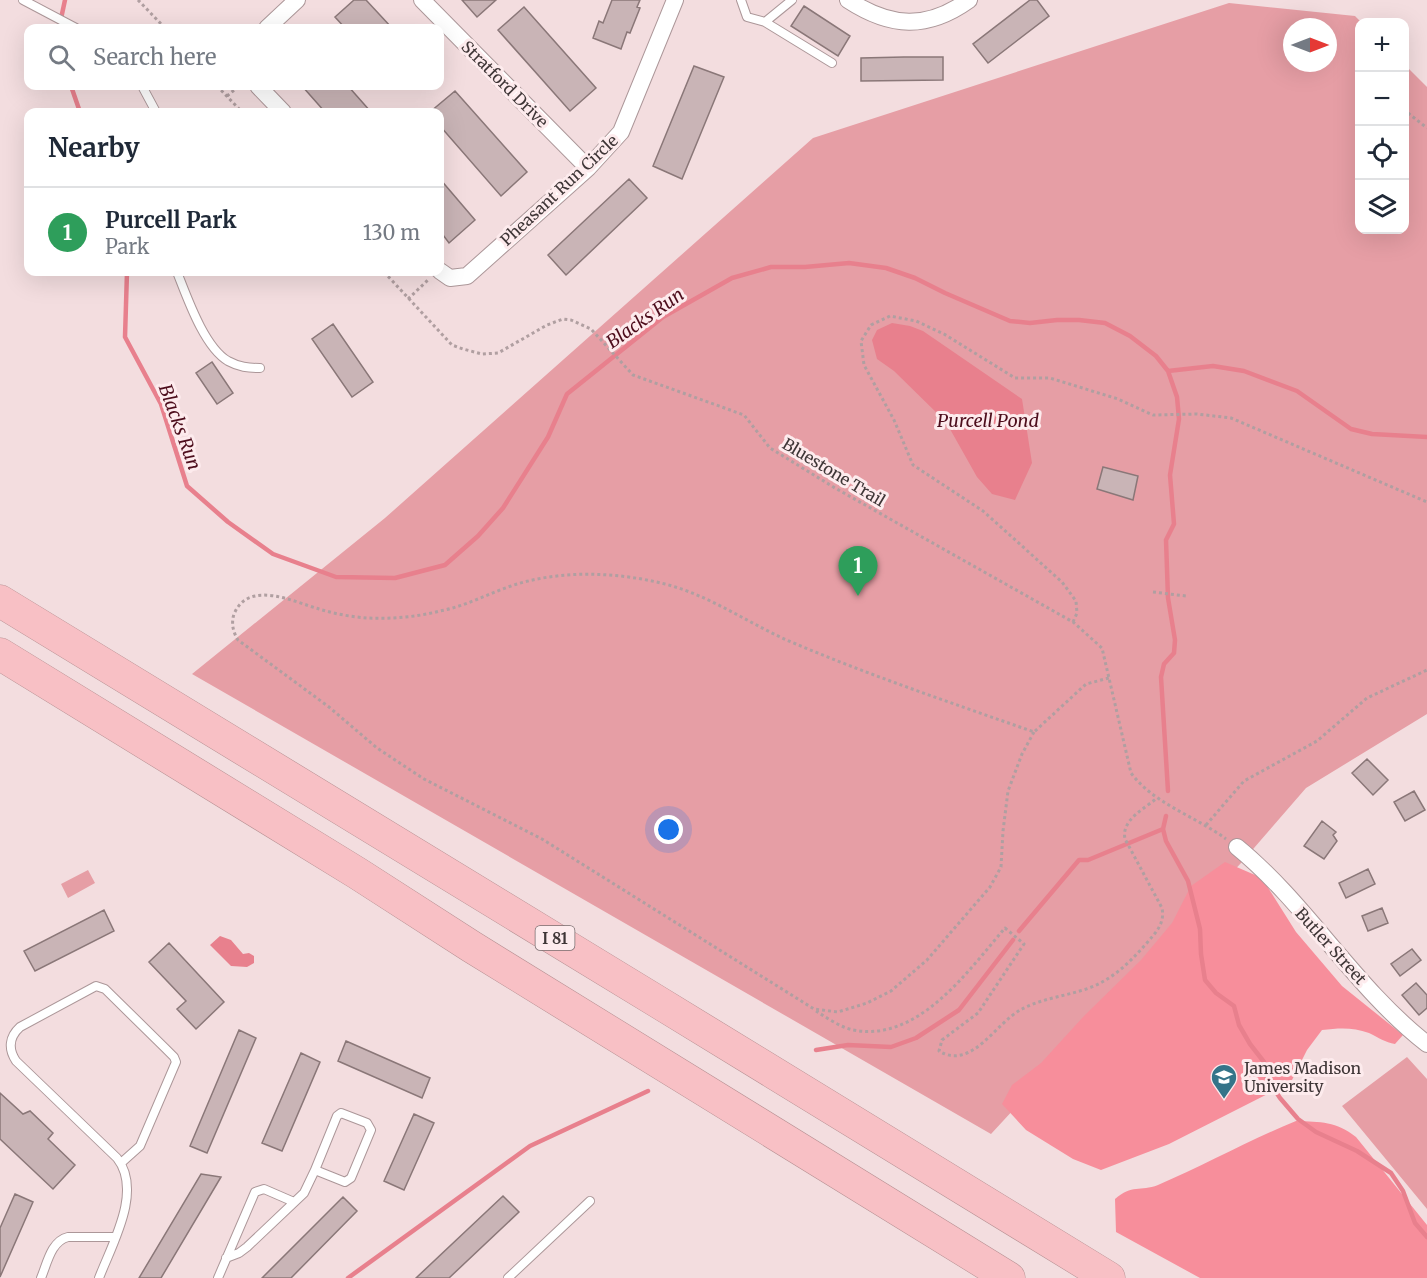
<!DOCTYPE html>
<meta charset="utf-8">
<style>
:root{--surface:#fff;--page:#f6f6f7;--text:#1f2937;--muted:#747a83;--line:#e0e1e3;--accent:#b45309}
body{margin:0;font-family:Merriweather,serif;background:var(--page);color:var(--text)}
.controls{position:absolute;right:18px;top:18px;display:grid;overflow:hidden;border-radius:12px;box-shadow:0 6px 24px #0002}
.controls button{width:54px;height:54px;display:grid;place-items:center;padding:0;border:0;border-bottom:2px solid var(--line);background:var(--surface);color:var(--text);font:30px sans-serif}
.compass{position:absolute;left:1283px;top:18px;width:54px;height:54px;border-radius:50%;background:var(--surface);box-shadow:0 6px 24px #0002;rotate:90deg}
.you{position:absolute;left:669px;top:830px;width:21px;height:21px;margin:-15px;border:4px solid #fff;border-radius:50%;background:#1a73e8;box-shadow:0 0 0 9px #1a73e833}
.badge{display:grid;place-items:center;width:39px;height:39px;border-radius:50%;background:var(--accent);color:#fff;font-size:20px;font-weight:700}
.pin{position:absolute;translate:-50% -50px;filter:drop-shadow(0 2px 3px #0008)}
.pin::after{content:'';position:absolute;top:32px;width:21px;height:18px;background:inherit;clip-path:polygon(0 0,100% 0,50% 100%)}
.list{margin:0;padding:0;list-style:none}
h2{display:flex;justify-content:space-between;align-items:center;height:78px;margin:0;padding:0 24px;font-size:26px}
h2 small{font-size:20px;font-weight:400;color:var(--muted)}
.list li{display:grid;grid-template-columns:39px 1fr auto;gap:18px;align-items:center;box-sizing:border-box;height:90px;padding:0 24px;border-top:2px solid var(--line)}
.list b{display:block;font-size:22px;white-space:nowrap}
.list p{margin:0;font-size:20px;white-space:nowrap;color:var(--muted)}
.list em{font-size:20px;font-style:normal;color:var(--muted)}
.icon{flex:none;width:33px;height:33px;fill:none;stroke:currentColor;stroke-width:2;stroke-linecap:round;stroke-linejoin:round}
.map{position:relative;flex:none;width:1427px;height:1278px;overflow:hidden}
.search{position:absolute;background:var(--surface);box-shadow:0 6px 24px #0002;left:24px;top:24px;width:420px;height:66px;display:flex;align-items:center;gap:15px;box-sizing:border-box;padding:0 21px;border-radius:12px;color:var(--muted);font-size:22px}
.panel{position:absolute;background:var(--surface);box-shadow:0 6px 24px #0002;left:24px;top:108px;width:420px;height:168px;border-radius:12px}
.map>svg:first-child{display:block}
.green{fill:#e69ea5;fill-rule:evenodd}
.forest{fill:#f78e9b}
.water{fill:#e8808d}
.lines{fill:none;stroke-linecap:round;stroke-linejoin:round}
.stream{stroke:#e8808d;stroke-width:4.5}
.building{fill:#c9b4b6;stroke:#8a7778;stroke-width:1.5}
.lane-casing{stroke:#ac9799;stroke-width:10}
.street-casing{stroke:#ac9799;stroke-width:18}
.highway-casing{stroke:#b79093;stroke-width:33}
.path{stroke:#b09fa1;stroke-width:3;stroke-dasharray:3 3;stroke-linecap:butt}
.lane{stroke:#fff;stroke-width:8}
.street{stroke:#fff;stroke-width:16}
.highway{stroke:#f8c0c5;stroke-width:32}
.labels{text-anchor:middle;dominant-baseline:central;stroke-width:6;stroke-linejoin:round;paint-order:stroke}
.shield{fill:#fdebed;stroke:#786c6e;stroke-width:1.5}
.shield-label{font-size:15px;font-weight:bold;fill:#3f3637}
.street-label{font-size:16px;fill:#3f3637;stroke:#fdebed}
.poi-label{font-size:16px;fill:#3f3637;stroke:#fdebed;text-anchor:start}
.water-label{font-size:18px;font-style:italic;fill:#4d0d1c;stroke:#fdebed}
</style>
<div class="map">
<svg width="1427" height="1278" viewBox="0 0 1427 1278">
<rect width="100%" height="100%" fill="#f3dddf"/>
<!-- green -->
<path class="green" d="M1229,3L1355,16L1361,22H1360V230H1404L1405,65L1427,87V714L1306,788L1241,863L991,1134L192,674L385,518L813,138ZM1292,27H1328V63H1292Z
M88,870L95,883L68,898L61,884Z
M1407,1057L1427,1079V1209L1342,1106Z"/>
<!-- forest -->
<path class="forest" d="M1225,862L1262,878L1296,932L1342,986L1403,1035L1395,1044C1385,1042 1379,1038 1369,1033C1353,1027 1339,1028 1322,1030L1307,1050L1291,1082L1169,1144L1101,1170L1073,1159L1026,1130L1002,1104L1012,1085L1041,1063L1084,1016L1141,960L1172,923L1191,886Z
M1296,1121C1321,1122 1336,1121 1356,1137L1427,1225V1278H1200L1116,1232L1115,1199C1132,1184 1140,1192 1158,1185C1205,1165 1249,1140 1296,1121Z"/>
<!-- water -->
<path class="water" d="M892,323L910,326L923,331L1022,399L1032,463L1015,500L992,494L977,477L946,422L894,371L877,359L872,340L877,330Z
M220,936L231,940L243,954L249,953L254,956V963L247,967L231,966L210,945Z"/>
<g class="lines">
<!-- stream -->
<path class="stream" d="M59,28L65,0
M71,86L80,112
M127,272L125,337L161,404L187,486L228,522L273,554L336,577L395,578L445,565L478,536L503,508L548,437L567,394L663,317L732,278L771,267H805L849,263L886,268L915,278L945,293L1010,321L1030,323L1057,320H1079L1105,323L1130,336L1156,356L1168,371L1213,366L1244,371L1297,391L1351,429L1372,434L1427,437
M1168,371L1177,397L1179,419L1170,475L1174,524L1166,540L1168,598L1175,640L1174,653L1164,664L1161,677L1168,791
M1166,816L1163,829L1166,841L1188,881L1200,929L1201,954L1205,980L1216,993L1234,1006L1239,1025L1250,1044L1264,1062L1267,1078L1280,1098L1298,1119L1316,1132L1357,1151L1391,1173L1403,1191L1415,1223L1427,1237
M1019,931L1079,860H1088L1163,829
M816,1050L848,1045L891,1047L916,1038L959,1010L1013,940
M348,1278L530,1146L648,1091"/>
</g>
<!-- building -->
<path class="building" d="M354,0H366L392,28H345L335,17Z
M462,0H496L477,17Z
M612,0H640L637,7L640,8L630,33L627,32L621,49L593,38L599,21L603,23Z
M1030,0H1037L1049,16L988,63L973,44Z
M804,6L850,36L838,56L791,26Z
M524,7L596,88L570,111L498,30Z
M904,57H943V80L861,81V58Z
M694,66L724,77L682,179L653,166Z
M302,86H348L371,112H325Z
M455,91L527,172L501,196L440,126V112H430Z
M440,179L475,220L449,243L440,231Z
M629,179L647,198L566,275L548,255Z
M333,324L373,382L352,397L312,339Z
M212,362L233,393L217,404L196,373Z
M1103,467L1138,476L1133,500L1097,489Z
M1367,759L1388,780L1373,795L1352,773Z
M1414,791L1425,810L1405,821L1394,802Z
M1322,821L1336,832L1333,835L1337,841L1324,859L1304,846Z
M1368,869L1375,884L1346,898L1339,883Z
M1382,908L1388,923L1368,931L1362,916Z
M104,910L114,931L35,971L24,951Z
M169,943L224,1002L196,1029L177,1009L186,1001L149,962Z
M1412,949L1421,960L1400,976L1391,964Z
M1416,983L1427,995V1008L1419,1015L1402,995Z
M239,1030L256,1038L207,1153L190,1146Z
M346,1041L430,1078L422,1098L338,1061Z
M301,1053L320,1062L282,1151L262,1143Z
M0,1093L23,1114L30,1111L53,1133L48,1139L75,1165L53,1189L0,1139Z
M414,1114L434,1123L404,1190L384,1181Z
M201,1174L221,1177L161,1278H139Z
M15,1194L33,1202L0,1277V1228Z
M503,1196L519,1212L449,1278H416Z
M343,1197L357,1211L291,1278H262Z"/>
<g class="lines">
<!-- lane casing -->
<g class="lane-casing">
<path id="lane" d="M23,0L76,28
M741,0L747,17L765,22
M792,0L765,22L832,63
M142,86L156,112
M177,272C187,297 204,347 228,361C239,367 248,368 260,368
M341,1113L367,1123L371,1130L351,1178L345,1182L315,1170L337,1116Z
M226,1258L239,1253L247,1247L304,1193L315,1170
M41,1278C47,1264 51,1241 68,1237H115
M99,1278C112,1244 143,1191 117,1158L16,1061C8,1049 9,1037 20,1027L96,986L105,989L165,1048L174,1057L176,1062L140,1146L121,1163
M218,1278L255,1192L264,1189L294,1202
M508,1278L590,1201"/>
</g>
<!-- street casing -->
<g class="street-casing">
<path id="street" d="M422,0L588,168
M848,0C891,28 927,30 969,0
M267,28L297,0
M258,86L283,112
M440,271L450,278L467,276L588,168L621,132L675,0
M1237,847C1307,904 1354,987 1427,1044"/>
</g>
<!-- highway casing -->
<g class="highway-casing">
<path id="highway" d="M0,601C370,827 740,1051 1109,1278
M0,654L357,873L472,947L1009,1278"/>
</g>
<!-- path -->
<path class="path" d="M138,0L165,28
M217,86L242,112
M227,96L239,86
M1408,113L1427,128
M384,272L452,345L463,349L482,354L498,353L547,325L563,319L571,320L591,329L633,375L744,415L770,448L835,488L1073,622L1102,648L1131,773C1154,804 1195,816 1226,839
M408,299L429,279
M1153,592L1186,596
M1073,622L1077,613L1076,601L1062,582L983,511L913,465L894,420L864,365L861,341L871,325L890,316L916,321L944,334L1015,378H1050L1118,399L1153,415L1197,414L1231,418L1427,502
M1034,732L1022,754L1008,791L1003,831L1001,867L990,887L927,960L891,991L867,1003L838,1012L814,1009L542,839L424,779L377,748L329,707L238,640C233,632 231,623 234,614C249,579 294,602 319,609C335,614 352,617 368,618C392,619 417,617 440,611C467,606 491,592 517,584C564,570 617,572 665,584C712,596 752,626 796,644C874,677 955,704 1034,732L1086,684L1109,678
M1206,825L1244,781L1317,741L1367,698L1427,670
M816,1011C827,1018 840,1027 853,1030C918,1043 968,971 1005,928L1024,944L978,1013L942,1040L939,1051C972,1071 996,1022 1022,1009C1043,998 1067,996 1089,988C1113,979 1129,963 1146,944C1156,932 1165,924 1162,908L1125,839C1121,820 1144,809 1157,798"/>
<!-- lane -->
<use href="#lane" class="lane"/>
<!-- street -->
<use href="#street" class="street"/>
<!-- highway -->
<use href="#highway" class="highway"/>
</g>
<!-- icons -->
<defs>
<g id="university-pin" transform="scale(1.35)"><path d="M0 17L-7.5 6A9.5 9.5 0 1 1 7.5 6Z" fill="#357489" stroke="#fdebed"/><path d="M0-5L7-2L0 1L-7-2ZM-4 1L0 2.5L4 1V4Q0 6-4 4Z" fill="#fff"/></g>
</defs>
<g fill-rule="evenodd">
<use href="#university-pin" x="1224" y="1077"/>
</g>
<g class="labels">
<!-- shield labels -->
<rect class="shield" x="535.5" y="926" width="39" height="24" rx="4.5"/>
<g class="shield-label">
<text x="555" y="938">I 81</text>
</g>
<!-- street labels -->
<g class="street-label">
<text transform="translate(505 84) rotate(45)">Stratford Drive</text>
<text transform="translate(559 190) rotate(-43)">Pheasant Run Circle</text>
<text transform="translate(834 472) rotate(31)">Bluestone Trail</text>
<text transform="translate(1331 946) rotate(48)">Butler Street</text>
</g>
<!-- poi labels -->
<g class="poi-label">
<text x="1244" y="1068">James Madison<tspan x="1244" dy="18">University</tspan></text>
</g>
<!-- water labels -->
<g class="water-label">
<text transform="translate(645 318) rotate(-35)">Blacks Run</text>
<text x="988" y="420">Purcell Pond</text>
<text transform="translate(180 427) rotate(70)">Blacks Run</text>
</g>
</g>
</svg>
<div class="controls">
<button>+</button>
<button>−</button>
<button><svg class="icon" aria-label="locate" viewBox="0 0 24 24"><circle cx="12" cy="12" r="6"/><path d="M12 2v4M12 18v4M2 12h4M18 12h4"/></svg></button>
<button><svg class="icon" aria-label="layers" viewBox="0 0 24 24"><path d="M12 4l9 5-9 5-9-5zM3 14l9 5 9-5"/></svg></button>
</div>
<svg class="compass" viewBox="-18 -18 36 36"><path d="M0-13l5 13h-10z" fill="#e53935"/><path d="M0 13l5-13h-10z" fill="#747a83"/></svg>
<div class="you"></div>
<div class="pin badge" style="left:858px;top:596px;background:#2e9e5b">1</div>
<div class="search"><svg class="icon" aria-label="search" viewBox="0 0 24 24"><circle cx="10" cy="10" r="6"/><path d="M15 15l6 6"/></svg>Search here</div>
<section class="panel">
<h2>Nearby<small></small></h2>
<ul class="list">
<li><span class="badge" style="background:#2e9e5b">1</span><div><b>Purcell Park</b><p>Park</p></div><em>130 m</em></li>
</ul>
</section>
</div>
